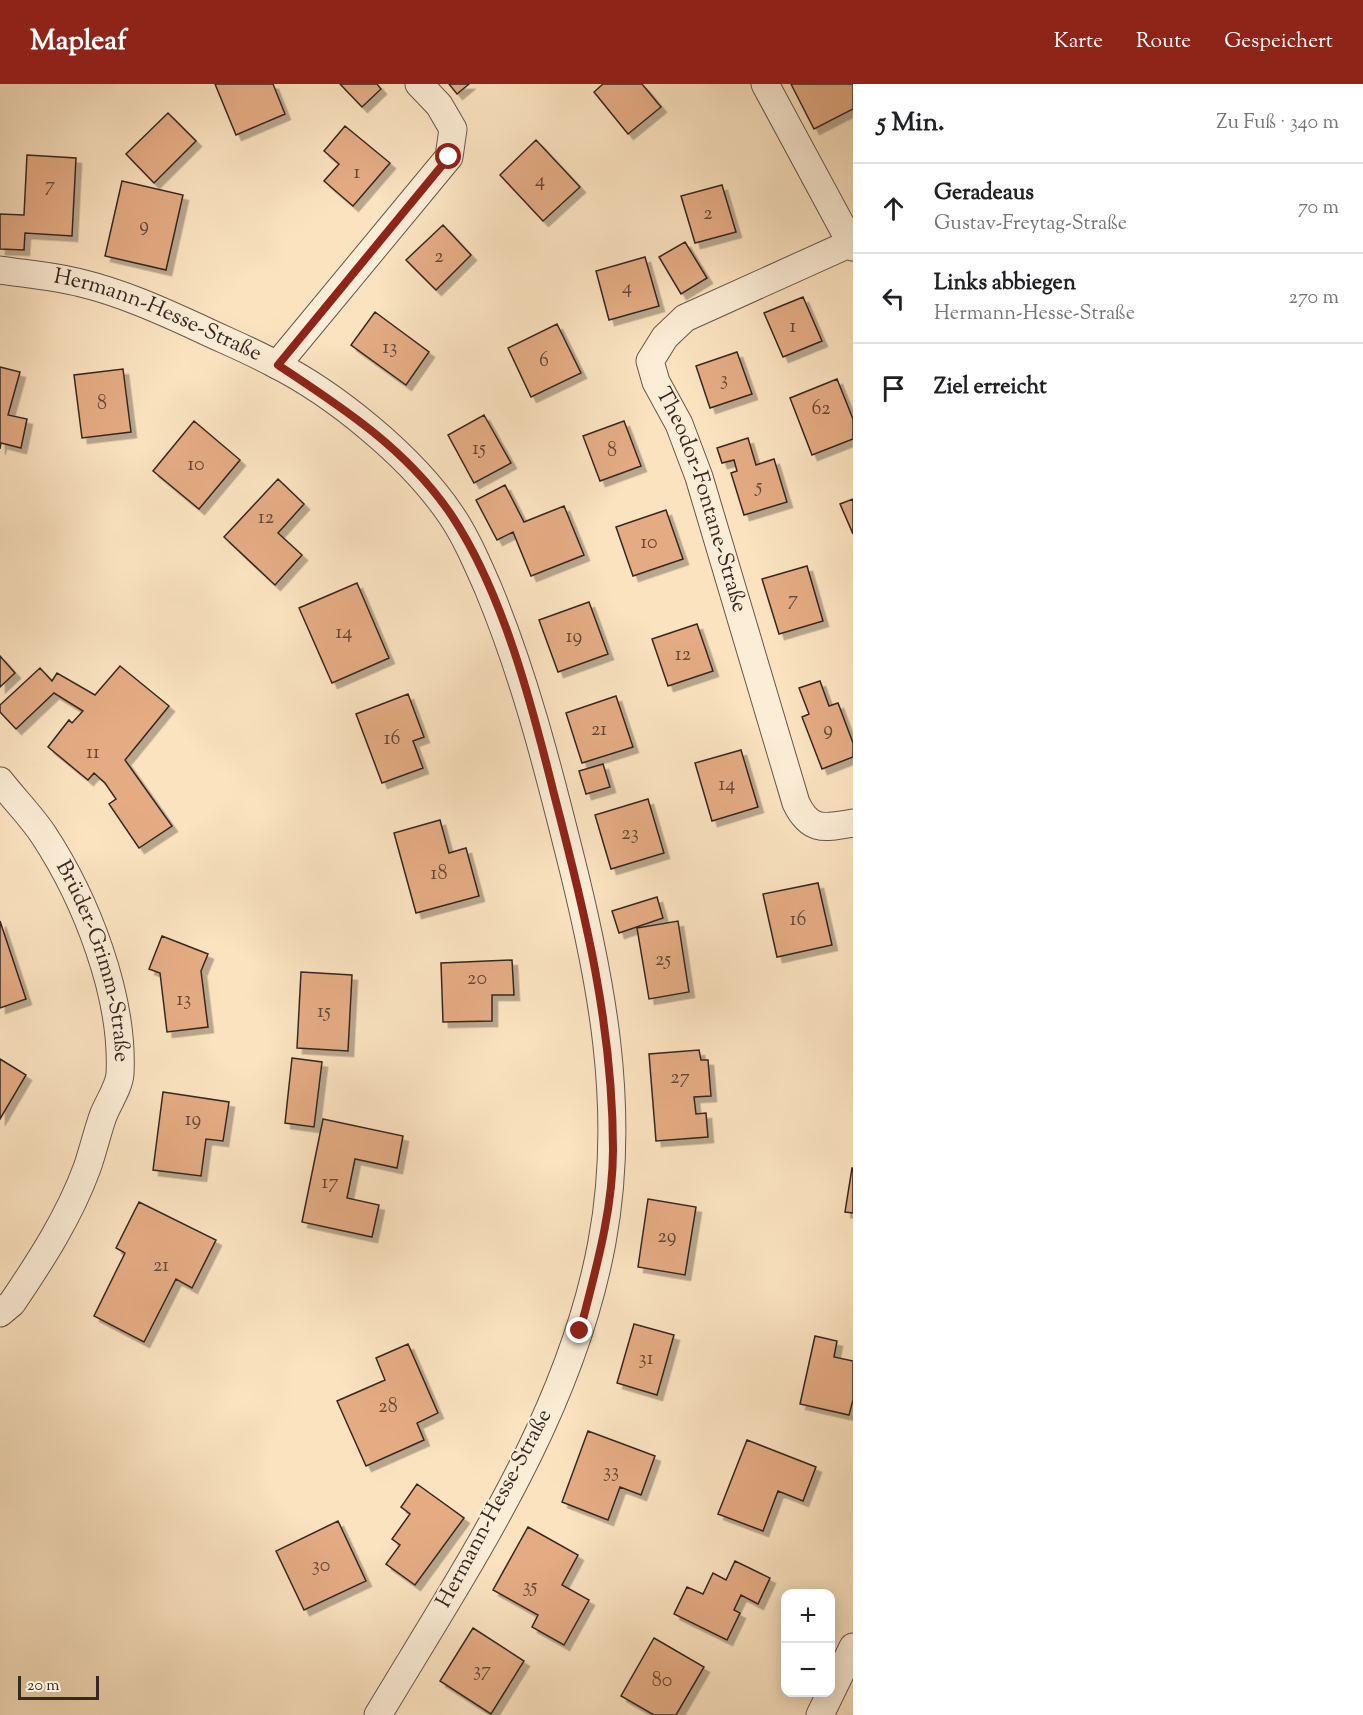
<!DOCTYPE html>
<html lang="de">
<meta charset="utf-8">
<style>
:root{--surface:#fff;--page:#f6f6f6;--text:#202124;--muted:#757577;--line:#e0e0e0;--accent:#8f2418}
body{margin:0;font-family:"Sorts Mill Goudy",serif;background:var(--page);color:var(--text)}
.controls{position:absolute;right:18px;bottom:18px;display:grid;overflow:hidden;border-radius:12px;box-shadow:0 3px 15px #0003}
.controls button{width:54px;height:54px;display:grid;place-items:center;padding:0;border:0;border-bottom:2px solid var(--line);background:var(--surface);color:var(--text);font:30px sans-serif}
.scale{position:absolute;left:18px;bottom:15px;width:81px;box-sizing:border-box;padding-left:6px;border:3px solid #362822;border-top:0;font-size:16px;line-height:21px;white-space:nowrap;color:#362822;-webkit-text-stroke:4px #fcedd6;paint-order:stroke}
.stop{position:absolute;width:18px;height:18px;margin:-14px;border:4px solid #8f2418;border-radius:50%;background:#fff}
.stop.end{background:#8f2418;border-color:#fff;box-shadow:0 2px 6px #0008}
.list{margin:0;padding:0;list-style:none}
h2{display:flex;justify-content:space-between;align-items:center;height:78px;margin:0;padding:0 24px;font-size:26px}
h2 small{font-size:20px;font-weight:400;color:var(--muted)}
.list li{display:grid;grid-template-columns:39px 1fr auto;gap:18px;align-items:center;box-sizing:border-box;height:90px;padding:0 24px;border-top:2px solid var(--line)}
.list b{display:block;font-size:22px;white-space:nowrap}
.list p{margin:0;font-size:20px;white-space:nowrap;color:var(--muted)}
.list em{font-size:20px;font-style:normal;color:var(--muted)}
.icon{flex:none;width:33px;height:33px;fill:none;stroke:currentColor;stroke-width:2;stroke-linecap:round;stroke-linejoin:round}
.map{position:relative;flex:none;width:853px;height:1631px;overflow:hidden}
header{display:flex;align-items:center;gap:36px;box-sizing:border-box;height:84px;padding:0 30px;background:var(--accent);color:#fff}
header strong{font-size:28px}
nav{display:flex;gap:33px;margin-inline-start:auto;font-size:21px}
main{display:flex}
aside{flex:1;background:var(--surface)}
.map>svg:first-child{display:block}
.building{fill:#e5ac84;stroke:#362822;stroke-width:1.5;filter:url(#shadow)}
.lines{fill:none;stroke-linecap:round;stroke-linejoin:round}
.minor-casing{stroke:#67574a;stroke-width:29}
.minor{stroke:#fcedd6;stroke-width:27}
.route{stroke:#8f2418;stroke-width:8}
.labels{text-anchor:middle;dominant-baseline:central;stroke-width:4.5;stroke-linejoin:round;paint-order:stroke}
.number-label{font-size:20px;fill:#62493a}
.street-label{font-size:22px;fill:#362822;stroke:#fcedd6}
</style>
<header>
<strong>Mapleaf</strong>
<nav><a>Karte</a><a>Route</a><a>Gespeichert</a></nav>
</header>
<main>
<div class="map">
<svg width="853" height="1631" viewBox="0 0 853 1631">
<defs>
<filter id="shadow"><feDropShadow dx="5.5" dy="5.5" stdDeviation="0" flood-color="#0004"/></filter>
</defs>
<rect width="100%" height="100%" fill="#fbe3c0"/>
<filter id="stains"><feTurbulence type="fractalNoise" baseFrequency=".00333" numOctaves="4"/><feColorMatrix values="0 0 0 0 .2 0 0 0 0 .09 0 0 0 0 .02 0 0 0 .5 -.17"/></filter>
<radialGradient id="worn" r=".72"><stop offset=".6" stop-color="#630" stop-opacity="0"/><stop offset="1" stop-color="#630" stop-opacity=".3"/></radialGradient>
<!-- building -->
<path class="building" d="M215,0H273L285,30L236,51Z
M340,0H377L381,5L362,23Z
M449,0H469L457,10Z
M603,0H642L661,23L628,50L594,8Z
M791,0H853V25L814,45Z
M168,29L196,57L154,99L126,70Z
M345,42L390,79L353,122L324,97L339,80L324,67Z
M536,56L580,103L543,137L500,91Z
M27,71L76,74L72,152L25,149L24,166L0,165V130L24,131Z
M122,97L183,111L166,186L105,172Z
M722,101L736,148L695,159L681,112Z
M443,141L471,171L436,206L406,176Z
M685,158L707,194L681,210L659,173Z
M645,173L659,222L609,236L596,187Z
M803,213L822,257L783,273L764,229Z
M375,228L429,268L406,301L351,261Z
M557,240L581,289L531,313L508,264Z
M737,268L752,310L710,324L696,282Z
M0,283L20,288L8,331L27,335L21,364L1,359L0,365Z
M123,285L131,348L82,354L74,291Z
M837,295L853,335V355L812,371L790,314Z
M484,331L511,379L474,399L448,351Z
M194,337L240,376L199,425L153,387Z
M624,337L641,382L600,397L583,352Z
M748,354L756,381L774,375L787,418L744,431L731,389L737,387L734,376L722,379L717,364Z
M278,395L304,420L278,449L302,471L275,501L224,453Z
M505,401L524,438L564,422L584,471L531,492L513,448L497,456L476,416Z
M853,415V450L840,420Z
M666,426L683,475L633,492L616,443Z
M807,482L823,537L779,550L762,495Z
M357,499L389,574L332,599L299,524Z
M589,518L608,570L558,588L539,536Z
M697,540L713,587L668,602L652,555Z
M0,572L15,589L0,603Z
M120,582L169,622L125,676L172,742L139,764L109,720L116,715L105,699L94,689L88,696L48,663L69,636L72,639L83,627L54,609L16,645L0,628V621L40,584L52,597L57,589L95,611Z
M820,597L829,622L838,619L853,659V673L822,685L802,633L809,630L799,604Z
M408,610L424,653L413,657L423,684L382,699L356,630Z
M616,612L633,663L582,679L566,629Z
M741,666L758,723L712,737L695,679Z
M603,680L610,703L586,710L579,687Z
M648,715L664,769L611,785L595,731Z
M440,736L449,769L466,764L479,812L416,829L394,749Z
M818,799L832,861L777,873L763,810Z
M657,813L663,834L619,849L612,827Z
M0,837L26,915L0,924Z
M678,837L689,908L649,915L637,844Z
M162,852L208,870L201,887L208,943L167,948L160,889L149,885Z
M512,876L514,911H492V937L443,938L441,879Z
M301,888L352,891L348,967L297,964Z
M699,966L701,976H708L711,1012L694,1013L696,1030L706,1029L708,1053L656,1057L649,970Z
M292,974L322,978L314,1043L285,1039Z
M0,975L26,991L0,1035Z
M163,1008L229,1018L223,1057L206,1055L201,1092L153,1086Z
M323,1035L403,1052L397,1084L355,1075L347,1114L379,1121L372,1153L302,1138Z
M852,1084H853V1129L845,1128Z
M648,1115L696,1123L685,1191L638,1183Z
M139,1118L216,1156L192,1204L176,1195L144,1258L94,1232L125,1169L116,1164Z
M634,1240L674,1251L657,1311L617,1299Z
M815,1252L837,1257L834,1273L853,1277V1316L849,1331L800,1320Z
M408,1260L438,1329L417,1339L424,1356L366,1382L337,1317L385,1296L376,1274Z
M588,1347L655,1372L641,1411L620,1403L608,1436L562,1418Z
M747,1356L816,1383L803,1417L778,1407L763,1447L718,1430Z
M417,1400L464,1434L415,1501L386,1480L400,1461L392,1455L410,1430L401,1423Z
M338,1437L366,1497L304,1526L276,1467Z
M528,1443L578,1471L562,1501L589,1516L564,1561L532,1543L538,1531L493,1506Z
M735,1477L770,1494L758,1520L741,1511L734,1526L740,1529L727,1556L674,1530L687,1503L703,1510L713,1489L726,1496Z
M473,1544L524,1577L491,1630L440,1597Z
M654,1554L704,1583L676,1631H654L621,1612Z"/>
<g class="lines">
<!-- minor casing -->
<g class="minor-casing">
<g id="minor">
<path d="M765,0L853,163"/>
<path id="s1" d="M851,159L685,234L665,253L650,277L656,298L679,340L699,393L796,719C810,748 824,744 853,739"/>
<path id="s2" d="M0,186C27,190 54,192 81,199C122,209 160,226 199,244C224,256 249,266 273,279C335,310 412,373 451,431C466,453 477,479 488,504C523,588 546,676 568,764C601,893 627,1024 602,1158C570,1332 467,1482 378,1631"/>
<path d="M277,281L449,73L453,45L439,21L419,0"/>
<path id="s3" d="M0,697C14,715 31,732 43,750C86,815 124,912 120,990C119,1003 108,1019 103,1032C97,1049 93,1067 87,1084C69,1133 41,1176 12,1219L0,1229"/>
<path d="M820,1631L853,1563"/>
</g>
</g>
<!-- minor -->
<use href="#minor" class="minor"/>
</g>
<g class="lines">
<!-- route -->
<path class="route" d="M449,73L278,281C342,323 408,366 452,432C503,509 532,621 554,710C585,829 613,942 613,1066C613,1127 595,1188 580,1247"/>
</g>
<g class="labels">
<!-- number labels -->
<g class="number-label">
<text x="357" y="89">1</text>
<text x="540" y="97">4</text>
<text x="50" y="102">7</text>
<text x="708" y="130">2</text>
<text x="144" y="142">9</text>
<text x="439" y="173">2</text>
<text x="627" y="204">4</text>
<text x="793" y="243">1</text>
<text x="390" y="264">13</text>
<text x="544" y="277">6</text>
<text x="724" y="296">3</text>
<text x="102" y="320">8</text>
<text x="821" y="325">62</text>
<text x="479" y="365">15</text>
<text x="612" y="367">8</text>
<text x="196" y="381">10</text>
<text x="759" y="403">5</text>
<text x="266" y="434">12</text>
<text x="649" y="459">10</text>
<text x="793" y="516">7</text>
<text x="344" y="549">14</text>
<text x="574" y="553">19</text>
<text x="683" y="571">12</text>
<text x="599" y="646">21</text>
<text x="828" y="646">9</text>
<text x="392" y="655">16</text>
<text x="93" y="669">11</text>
<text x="727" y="701">14</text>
<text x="630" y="750">23</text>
<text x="439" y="790">18</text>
<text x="798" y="836">16</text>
<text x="663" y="876">25</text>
<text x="477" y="895">20</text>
<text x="184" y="916">13</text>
<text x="324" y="928">15</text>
<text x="680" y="994">27</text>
<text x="193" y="1036">19</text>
<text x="330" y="1099">17</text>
<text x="667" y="1153">29</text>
<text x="161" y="1182">21</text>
<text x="646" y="1275">31</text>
<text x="388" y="1323">28</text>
<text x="611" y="1388">33</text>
<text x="321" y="1482">30</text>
<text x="530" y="1503">35</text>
<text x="482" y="1587">37</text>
<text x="662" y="1597">80</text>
</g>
<!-- street labels -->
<g class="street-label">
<text stroke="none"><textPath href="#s2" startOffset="165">Hermann-Hesse-Straße</textPath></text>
<text stroke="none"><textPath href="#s1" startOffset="387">Theodor-Fontane-Straße</textPath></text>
<text stroke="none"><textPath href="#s3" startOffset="207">Brüder-Grimm-Straße</textPath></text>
<text transform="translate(495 1425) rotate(-62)">Hermann-Hesse-Straße</text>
</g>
</g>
<rect width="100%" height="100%" filter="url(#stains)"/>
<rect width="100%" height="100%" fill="url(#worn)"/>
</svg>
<div class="controls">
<button>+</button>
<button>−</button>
</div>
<div class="scale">20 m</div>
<div class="stop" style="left:449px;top:73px"></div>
<div class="stop end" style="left:580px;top:1247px"></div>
</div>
<aside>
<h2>5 Min.<small>Zu Fuß · 340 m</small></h2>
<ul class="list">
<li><svg class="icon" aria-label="ahead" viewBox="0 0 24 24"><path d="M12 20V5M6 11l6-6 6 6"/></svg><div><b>Geradeaus</b><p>Gustav-Freytag-Straße</p></div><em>70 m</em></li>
<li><svg class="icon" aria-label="left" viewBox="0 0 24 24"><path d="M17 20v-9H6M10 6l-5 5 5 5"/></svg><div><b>Links abbiegen</b><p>Hermann-Hesse-Straße</p></div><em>270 m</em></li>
<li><svg class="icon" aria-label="arrive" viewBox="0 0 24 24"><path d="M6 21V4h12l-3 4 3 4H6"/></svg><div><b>Ziel erreicht</b></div></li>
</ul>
</aside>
</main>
